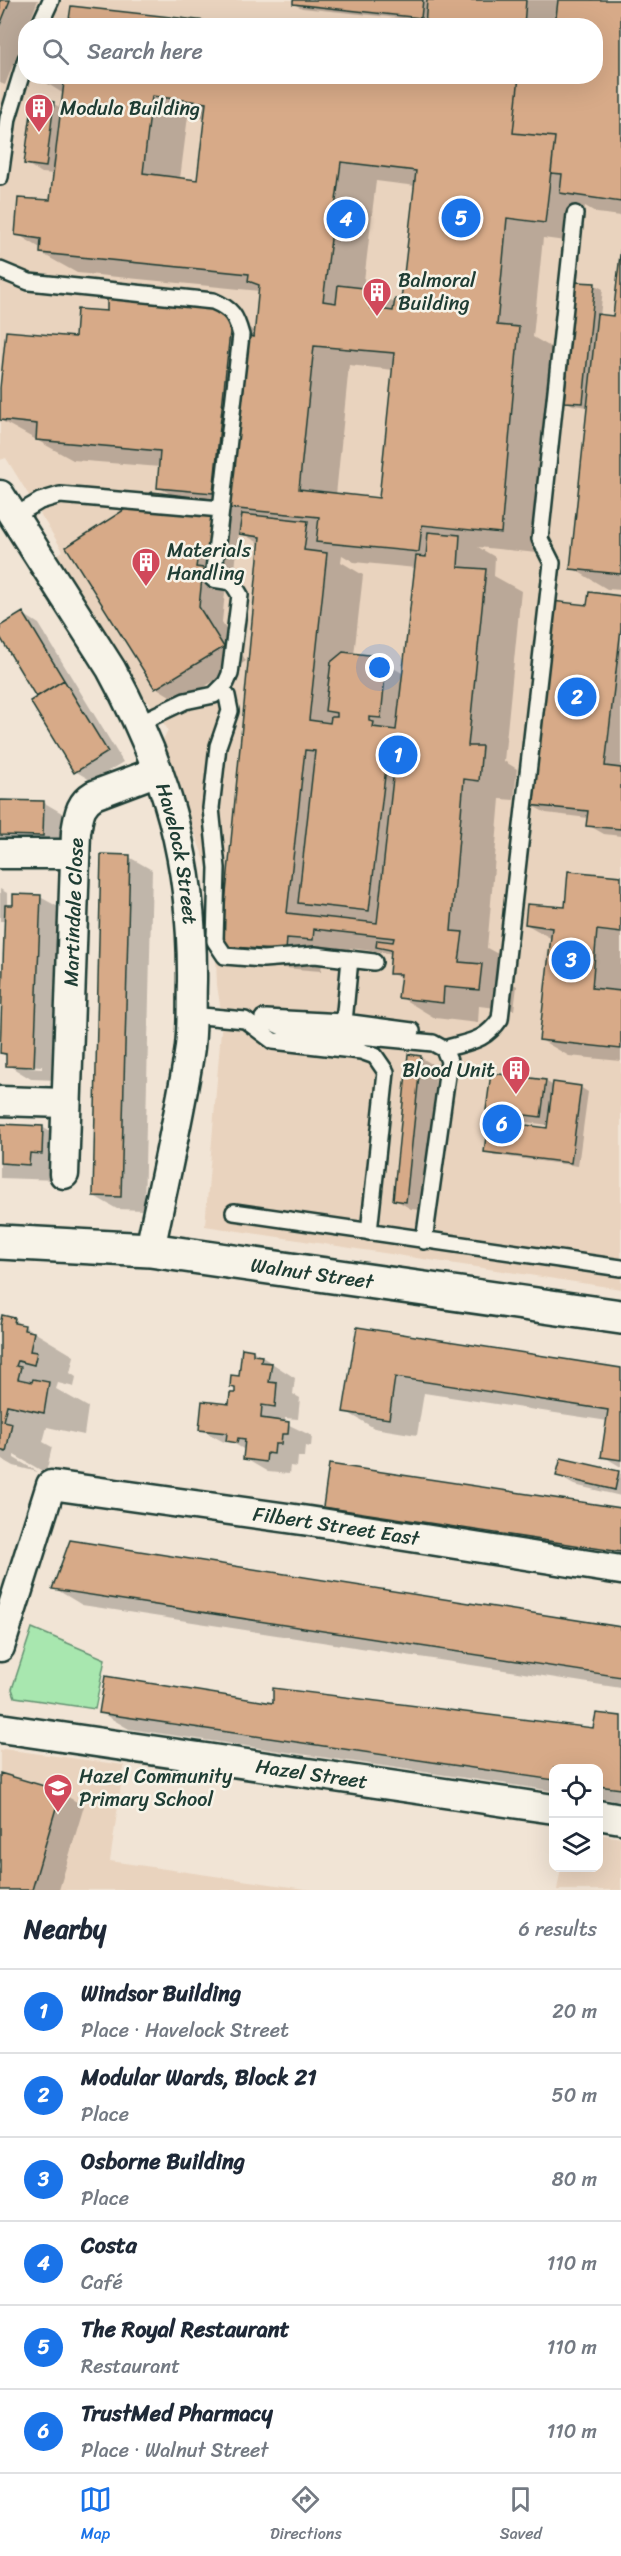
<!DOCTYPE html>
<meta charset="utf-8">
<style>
:root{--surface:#fff;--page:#f2f2f3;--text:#1f2937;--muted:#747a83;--line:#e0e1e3;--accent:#1a73e8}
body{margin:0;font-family:Sriracha,sans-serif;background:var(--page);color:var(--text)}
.controls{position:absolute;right:18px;bottom:18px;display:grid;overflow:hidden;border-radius:12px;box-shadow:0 6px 24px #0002}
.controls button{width:54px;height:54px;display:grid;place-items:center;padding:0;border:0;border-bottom:2px solid var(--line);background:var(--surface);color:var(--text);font:30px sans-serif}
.you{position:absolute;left:380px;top:668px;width:21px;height:21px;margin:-15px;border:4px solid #fff;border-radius:50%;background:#1a73e8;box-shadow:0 0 0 9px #1a73e833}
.badge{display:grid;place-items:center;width:39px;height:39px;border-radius:50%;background:var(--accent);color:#fff;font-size:20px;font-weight:700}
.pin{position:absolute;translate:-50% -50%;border:3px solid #fff;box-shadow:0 2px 6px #0006}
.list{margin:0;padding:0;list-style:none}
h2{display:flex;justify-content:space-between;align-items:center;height:78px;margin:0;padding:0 24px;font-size:26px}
h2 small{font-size:20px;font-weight:400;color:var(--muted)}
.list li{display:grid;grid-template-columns:39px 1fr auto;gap:18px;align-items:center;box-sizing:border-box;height:84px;padding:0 24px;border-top:2px solid var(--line)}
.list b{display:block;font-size:22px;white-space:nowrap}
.list p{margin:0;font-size:20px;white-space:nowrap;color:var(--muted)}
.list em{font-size:20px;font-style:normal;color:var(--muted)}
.icon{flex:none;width:33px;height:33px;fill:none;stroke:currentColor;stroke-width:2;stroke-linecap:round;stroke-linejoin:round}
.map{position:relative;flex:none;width:621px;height:1890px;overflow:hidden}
.search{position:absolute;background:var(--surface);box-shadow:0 6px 24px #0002;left:18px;right:18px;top:18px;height:66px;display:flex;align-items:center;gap:15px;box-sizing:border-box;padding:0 21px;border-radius:24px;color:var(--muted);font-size:22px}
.sheet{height:582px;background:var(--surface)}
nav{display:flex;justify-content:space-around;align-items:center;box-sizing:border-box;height:84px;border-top:2px solid var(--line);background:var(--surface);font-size:16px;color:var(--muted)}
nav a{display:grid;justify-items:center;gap:3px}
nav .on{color:var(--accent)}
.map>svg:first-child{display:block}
.built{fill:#e9d3be;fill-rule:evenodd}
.green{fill:#a8e7af;stroke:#649272;stroke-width:1.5}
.shadow{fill:#0003;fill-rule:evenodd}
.building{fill:#d7aa88;stroke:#1f3d34;stroke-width:1.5;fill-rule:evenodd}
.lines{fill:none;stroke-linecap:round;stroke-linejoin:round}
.lane-casing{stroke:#1f3d34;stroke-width:20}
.street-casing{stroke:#1f3d34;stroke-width:33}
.secondary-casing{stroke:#1f3d34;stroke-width:38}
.lane{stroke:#f7f3e8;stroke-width:15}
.street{stroke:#f7f3e8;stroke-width:28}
.secondary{stroke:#f7f3e8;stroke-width:33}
.labels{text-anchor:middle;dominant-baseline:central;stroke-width:5;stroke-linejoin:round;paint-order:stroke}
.poi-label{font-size:20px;fill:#1f3d34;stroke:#f7f3e8;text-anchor:start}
.street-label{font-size:20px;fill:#1f3d34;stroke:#f7f3e8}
</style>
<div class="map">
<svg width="621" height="1890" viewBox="0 0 621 1890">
<rect width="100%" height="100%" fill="#f1e4d5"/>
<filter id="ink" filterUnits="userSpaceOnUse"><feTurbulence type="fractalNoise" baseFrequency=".0167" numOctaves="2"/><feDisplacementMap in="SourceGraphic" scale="12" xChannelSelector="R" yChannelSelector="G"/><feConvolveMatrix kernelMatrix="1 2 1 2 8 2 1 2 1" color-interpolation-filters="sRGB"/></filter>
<g filter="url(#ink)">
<!-- built -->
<path class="built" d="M0,0H621V1289L205,1226L222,1018L217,985L213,881L160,745L168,730L149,702L138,700L52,558L63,551L6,458L0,460ZM26,26H596V76H26Z
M3,1749L124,1765L110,1861L312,1890H0V1751Z
M599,1834L621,1838V1890H557L561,1868H598Z"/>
<!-- green -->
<path class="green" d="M32,1628L105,1659L95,1709L15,1697L12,1689Z"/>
<!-- shadow -->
<path class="shadow" d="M0,0H38L28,26H26V32L5,85L0,83Z
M295,0H621V216L597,213L585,206L580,243L543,238L533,337L554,349L537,553L478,547L495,557L494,576L521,591L504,761L517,769L514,800L500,799L487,948L498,954L496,974L517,986L514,1010L479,1006L478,1023L435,1018L400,997L402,979L390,973L392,955L388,953L350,948L348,960L323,957L321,971L259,966L223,945L261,544L239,532L235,569L221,567L220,579L226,583L222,622L246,661L180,702L157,688L68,547L174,496L158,487L160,467L73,460L0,420V403L108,313L211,306L256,332L260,291L77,273L41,253L42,249L17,234L51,202L55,174L42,173L25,163L35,101L54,104L63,109L64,94L35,76H596V26H426L427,21L302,8L294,4ZM188,116L206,118L198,181L180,179ZM376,181L416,186L402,302L396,304L372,290L363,289ZM349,365L394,370L381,500L336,495ZM342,555L354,562L416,568L404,674L376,658L354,655L363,575L341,562Z
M621,260V590L607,589L572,568L588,407L573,405L565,401L578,283L595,285L603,289L600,316L615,318Z
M621,598V836L604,834L588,825V818L546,813L529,804L588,607Z
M23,614L39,624L123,762L92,781L75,771L38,697L0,634V628Z
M0,802H43L67,816L66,848H0Z
M129,857L152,870L144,1210L117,1209L94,1196Z
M621,878V1061L569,1056L541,1040L552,939L526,924L566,909Z
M0,889L7,893V907H14L40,897L64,910L57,1080L31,1079L8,1065V1057L1,1053L6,921H0ZM25,1065L42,1066V1069L28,1068Z
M420,1057L437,1067L422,1210L411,1209L394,1199Z
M545,1081L554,1086L580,1087L588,1092L578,1166L494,1155L486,1151L548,1129L549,1125L503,1119L487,1109Z
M0,1125L42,1127L71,1144L58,1180L0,1178Z
M14,1320L74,1356L70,1373L76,1377L74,1387L58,1383L56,1389L88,1407L84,1435L47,1427L43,1442L52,1447L46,1473L14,1455V1458L38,1472L14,1466L0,1458V1332Z
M358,1328L621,1370V1467L603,1456L608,1421L424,1393L417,1435L374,1428L345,1411Z
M253,1351L295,1378L293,1394L300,1398L298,1419L285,1418V1423L312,1436L311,1447L305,1446L304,1457H298L297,1467L290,1466L289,1474L268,1472L244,1458L245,1450L233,1443L224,1442L200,1429L230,1406L237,1390L231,1387L240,1377Z
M619,1473L621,1474V1496L574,1485L558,1476Z
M325,1506L621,1510V1563L353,1523Z
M54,1588L621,1628V1688L82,1605Z
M274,1705L594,1729L621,1718V1801L598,1798V1768H554V1791L129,1729L100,1712Z
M1,1775L61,1793L84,1806L59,1890H0Z"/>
<!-- building -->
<path class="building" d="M0,0H10L0,25Z
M293,0H423L421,18L293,4Z
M427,0H526L524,26H425Z
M558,0H621V202L560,193L562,174L551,173L555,137L513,133L519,76H596V26H555Z
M71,6L252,26H68Z
M34,76H519L513,133L555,137L545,223L507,218L497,325L519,327L501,533L422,525L419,552L316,542L319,517L228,508L247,335L254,337L259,285L248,281L249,274L40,253L41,239L15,235L18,198L50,200L64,82ZM152,96L206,103L197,180L143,173ZM341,162L416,171L401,300L395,299L393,311L370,308L372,289L338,285L336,303L323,301ZM314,346L394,353L379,498L299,489Z
M33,99L54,102L46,167L24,164Z
M621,246V574L570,569L597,314L613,316Z
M576,282L595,283L583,403L564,402Z
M107,296L211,305L222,311L228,321L230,332L213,493L157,488L160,451L36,440L37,424L0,420V388L6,331L75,337L77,309L107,311Z
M152,492L218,500L212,557L198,555L196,567L203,568L199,607L224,647L155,689L66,547Z
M242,514L308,521L304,550L327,553L309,720L330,723L331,717H337V713L325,711L331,662L343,652L377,656L386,666L381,718L369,717V721L374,722L373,727L396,730L416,556L426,557L428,532L460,535L458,567L486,569L468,746H482L479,781L464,779L451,931L463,932L459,962L482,964L479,990L444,987L443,1003L398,998L401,974H389L391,950L376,947L377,940L393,942L394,938L314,929L313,940L287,938L286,951L221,946L260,537L239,534ZM305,750L315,751L298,903L369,911L387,759L395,760L377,923L287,913Z
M589,592L621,596V628L605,766L621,768V829L586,826L588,811L528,805L552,601L587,605Z
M23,612L64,680L36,697L0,637V626Z
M64,680L108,752L74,773L30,701Z
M0,800L44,801L43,836L0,835Z
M101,854L130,855L121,1197L93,1196Z
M568,871L621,876V933L597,930L592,988L621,991V1049L539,1040L552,928L525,924L527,904L565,907Z
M13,894L41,895L34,1067L6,1066V1054L0,1053L5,905H13Z
M408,1054L421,1056L406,1202L393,1200Z
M491,1073L546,1080L541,1117L486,1110Z
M553,1082L581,1086L571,1163L484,1152L488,1120L547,1128Z
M0,1124L43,1126L42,1154L30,1153L29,1165L0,1163Z
M2,1315L15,1318L14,1323L25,1325L24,1330L34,1332L30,1351L37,1352L34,1365L18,1361L16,1366L21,1367L18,1379L32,1382L33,1379L49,1382L44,1413L7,1405L3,1421L12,1423L6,1452L0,1450V1325Z
M357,1327L621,1368V1460L601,1457L608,1410L395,1377L389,1419L343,1412Z
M242,1348L253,1350V1355L262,1356L261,1362L272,1363L269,1382L277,1383L275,1407L262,1405L261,1418L289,1422L288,1434H282L281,1444H275L274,1454L267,1453L266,1462L243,1459L245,1439L238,1438L237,1443L226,1441L227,1433L199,1430L202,1401L229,1404L230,1393H235V1388L230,1387L231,1375L239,1376Z
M561,1458L619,1471L615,1490L556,1476Z
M329,1464L621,1508V1552L323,1507Z
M70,1540L621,1627V1677L52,1589Z
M105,1676L273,1703V1688L593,1728L596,1713L621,1716V1789L598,1786V1768H554V1780L99,1713Z
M0,1773L61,1791L32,1890H0Z"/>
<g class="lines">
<!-- lane casing -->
<g class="lane-casing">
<path id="lane" d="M39,26L51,0
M0,177L8,118L26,59
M0,270L29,282L213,301C232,309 236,316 241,335L213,579L232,582L240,595L230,674L226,683L214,695L185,701L139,723
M13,517L40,501L60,495L221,509
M221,689L227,696L230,711L218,746L211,808L217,868L215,941L225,956L263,959L315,955L374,962
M191,1015L245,1020L273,1041L361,1051L375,1056L386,1072L369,1232
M263,1018L286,1029L433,1043L444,1049L449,1061L424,1241
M266,1018L344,1022L412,1031
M344,1022L350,959
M444,1049C470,1041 484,1042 500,1019L552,563L540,539L575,214
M234,1212L621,1268"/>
</g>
<!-- street casing -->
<g class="street-casing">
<g id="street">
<path id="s1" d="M0,495L111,669C168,773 193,863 192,981C191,1005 193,1030 189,1054C179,1119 163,1185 150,1250"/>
<path d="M0,854H75"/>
<path d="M0,1101L65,1103"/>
<path id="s2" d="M64,1174L76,832C79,816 79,804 94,795L158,771"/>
<path id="s3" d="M0,1647L51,1485L309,1521L621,1570"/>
<path id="s4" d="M0,1728L554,1809"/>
<path d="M598,1815L621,1819"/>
</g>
</g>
<!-- secondary casing -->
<g class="secondary-casing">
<g id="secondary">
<path id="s5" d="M0,1242L150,1250L621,1317"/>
</g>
</g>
<!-- lane -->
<use href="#lane" class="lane"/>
<!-- street -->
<use href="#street" class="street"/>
<!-- secondary -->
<use href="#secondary" class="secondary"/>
</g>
</g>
<!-- icons -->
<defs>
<g id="building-pin" transform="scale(1.5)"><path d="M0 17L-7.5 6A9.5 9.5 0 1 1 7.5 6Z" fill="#d1495b" stroke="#f7f3e8"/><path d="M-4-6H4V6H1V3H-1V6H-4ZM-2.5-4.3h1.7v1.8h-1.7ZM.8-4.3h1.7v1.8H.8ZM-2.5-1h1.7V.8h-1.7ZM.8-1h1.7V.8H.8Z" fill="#fff"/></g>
<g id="school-pin" transform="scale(1.5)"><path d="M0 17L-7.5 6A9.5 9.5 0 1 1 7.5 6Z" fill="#d1495b" stroke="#f7f3e8"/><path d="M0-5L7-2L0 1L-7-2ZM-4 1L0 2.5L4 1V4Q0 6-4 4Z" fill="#fff"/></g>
</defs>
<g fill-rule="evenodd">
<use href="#building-pin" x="39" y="108"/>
<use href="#building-pin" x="377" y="292"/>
<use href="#building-pin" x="146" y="562"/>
<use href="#building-pin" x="516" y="1070"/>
<use href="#school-pin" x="58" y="1788"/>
</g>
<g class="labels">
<!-- poi labels -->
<g class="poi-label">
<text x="60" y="108">Modula Building</text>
<text x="398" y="280">Balmoral<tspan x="398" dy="23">Building</tspan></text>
<text x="167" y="550">Materials<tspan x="167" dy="23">Handling</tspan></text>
<text x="495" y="1070" text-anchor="end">Blood Unit</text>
<text x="79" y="1776">Hazel Community<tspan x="79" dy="23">Primary School</tspan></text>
</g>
<!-- street labels -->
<g class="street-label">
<text stroke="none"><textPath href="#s1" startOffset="404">Havelock Street</textPath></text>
<text stroke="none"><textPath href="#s2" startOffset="262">Martindale Close</textPath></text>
<text stroke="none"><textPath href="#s5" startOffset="314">Walnut Street</textPath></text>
<text stroke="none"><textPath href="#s3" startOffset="458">Filbert Street East</textPath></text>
<text stroke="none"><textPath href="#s4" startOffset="315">Hazel Street</textPath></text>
</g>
</g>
</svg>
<div class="controls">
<button><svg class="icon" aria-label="locate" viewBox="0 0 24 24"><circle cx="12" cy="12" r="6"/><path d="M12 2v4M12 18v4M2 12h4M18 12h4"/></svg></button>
<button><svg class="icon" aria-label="layers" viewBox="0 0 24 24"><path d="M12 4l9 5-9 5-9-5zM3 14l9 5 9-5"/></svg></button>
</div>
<div class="you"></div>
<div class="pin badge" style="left:398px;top:755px">1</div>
<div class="pin badge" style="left:577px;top:697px">2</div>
<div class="pin badge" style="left:571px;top:960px">3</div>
<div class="pin badge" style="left:346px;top:219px">4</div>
<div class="pin badge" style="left:461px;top:218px">5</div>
<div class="pin badge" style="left:502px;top:1124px">6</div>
<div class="search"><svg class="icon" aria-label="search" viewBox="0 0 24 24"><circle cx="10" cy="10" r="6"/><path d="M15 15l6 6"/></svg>Search here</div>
</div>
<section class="sheet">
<h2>Nearby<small>6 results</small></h2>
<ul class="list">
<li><span class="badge">1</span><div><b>Windsor Building</b><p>Place · Havelock Street</p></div><em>20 m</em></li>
<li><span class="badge">2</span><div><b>Modular Wards, Block 21</b><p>Place</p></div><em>50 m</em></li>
<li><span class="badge">3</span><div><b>Osborne Building</b><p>Place</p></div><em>80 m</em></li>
<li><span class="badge">4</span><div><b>Costa</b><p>Café</p></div><em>110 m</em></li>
<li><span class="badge">5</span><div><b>The Royal Restaurant</b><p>Restaurant</p></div><em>110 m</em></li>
<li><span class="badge">6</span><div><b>TrustMed Pharmacy</b><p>Place · Walnut Street</p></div><em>110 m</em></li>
</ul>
</section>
<nav>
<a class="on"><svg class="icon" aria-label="map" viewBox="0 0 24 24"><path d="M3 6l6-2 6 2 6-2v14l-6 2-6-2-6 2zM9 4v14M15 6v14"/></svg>Map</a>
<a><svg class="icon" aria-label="directions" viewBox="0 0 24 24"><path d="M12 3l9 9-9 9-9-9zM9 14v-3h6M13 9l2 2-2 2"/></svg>Directions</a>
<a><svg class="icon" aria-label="saved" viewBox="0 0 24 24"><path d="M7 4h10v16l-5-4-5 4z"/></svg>Saved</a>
</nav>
